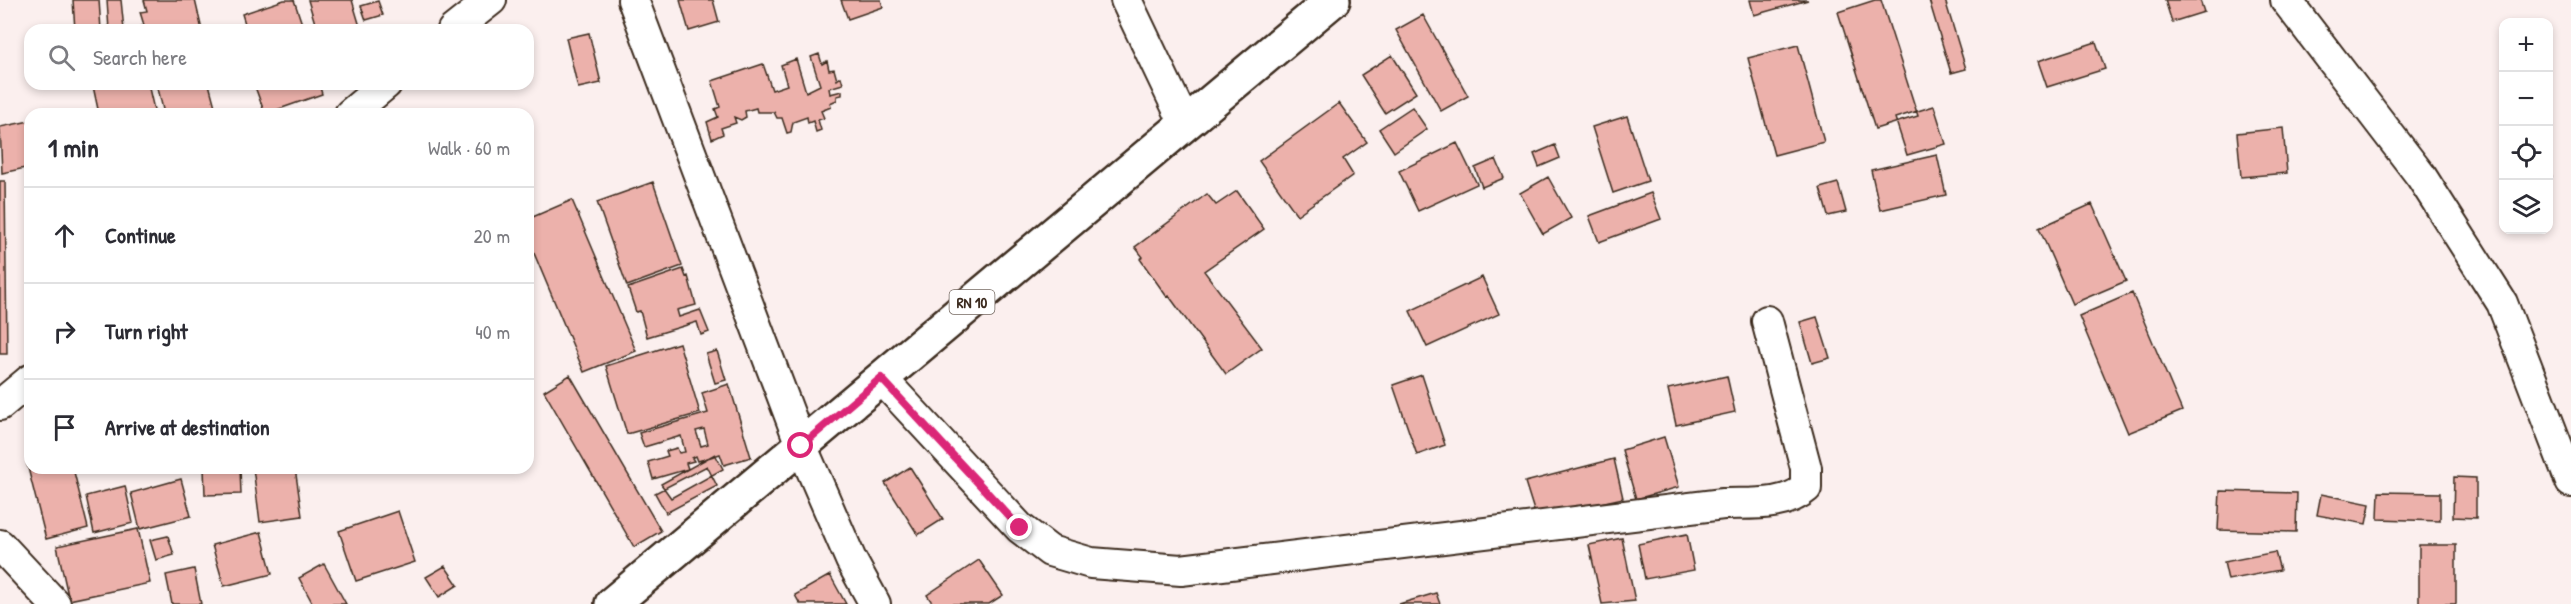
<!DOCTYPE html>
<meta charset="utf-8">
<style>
:root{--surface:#fff;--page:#f2f2f3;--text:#2b2b33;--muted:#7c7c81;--line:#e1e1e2}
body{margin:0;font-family:"Patrick Hand",sans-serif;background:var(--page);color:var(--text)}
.controls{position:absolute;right:18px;top:18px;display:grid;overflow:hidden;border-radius:12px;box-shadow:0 3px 9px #0003}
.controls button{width:54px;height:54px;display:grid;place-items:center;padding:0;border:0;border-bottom:2px solid var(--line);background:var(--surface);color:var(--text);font:30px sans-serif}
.stop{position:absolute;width:18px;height:18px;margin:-14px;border:4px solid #db2777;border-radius:50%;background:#fff}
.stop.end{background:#db2777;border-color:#fff;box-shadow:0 2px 6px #0008}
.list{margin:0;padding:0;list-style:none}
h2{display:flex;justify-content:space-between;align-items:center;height:78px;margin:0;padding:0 24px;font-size:26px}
h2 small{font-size:20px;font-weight:400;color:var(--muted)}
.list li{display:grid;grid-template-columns:39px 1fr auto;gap:18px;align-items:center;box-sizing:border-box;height:96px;padding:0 24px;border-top:2px solid var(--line)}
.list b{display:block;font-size:22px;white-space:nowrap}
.list em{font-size:20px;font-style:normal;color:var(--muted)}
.icon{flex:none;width:33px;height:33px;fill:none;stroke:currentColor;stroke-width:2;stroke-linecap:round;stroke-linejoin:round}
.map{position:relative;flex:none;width:2571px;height:604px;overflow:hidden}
.search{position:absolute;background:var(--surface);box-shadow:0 3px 9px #0003;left:24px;top:24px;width:510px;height:66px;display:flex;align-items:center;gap:15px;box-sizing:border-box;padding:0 21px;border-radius:18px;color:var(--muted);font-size:22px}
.panel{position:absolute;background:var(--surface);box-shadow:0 3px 9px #0003;left:24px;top:108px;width:510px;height:366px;border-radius:18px}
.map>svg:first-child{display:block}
.building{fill:#ecb1ab;stroke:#3b2a1e;stroke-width:1.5;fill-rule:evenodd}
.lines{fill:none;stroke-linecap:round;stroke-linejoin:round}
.minor-casing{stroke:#3b2a1e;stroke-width:34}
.primary-casing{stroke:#3b2a1e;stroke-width:38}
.path{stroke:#3b2a1e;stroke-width:4;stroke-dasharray:4.5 4.5;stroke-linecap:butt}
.minor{stroke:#fff;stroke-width:30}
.primary{stroke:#fff;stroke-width:33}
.route{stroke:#db2777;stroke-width:8}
.labels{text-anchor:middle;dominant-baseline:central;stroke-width:5;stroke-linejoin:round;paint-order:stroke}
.shield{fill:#fff;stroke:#766a62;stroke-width:1.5}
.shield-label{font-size:15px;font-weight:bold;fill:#3b2a1e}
</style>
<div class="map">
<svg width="2571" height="604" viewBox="0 0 2571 604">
<rect width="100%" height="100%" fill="#fbefee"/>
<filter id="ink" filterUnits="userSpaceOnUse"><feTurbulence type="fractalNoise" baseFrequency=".0167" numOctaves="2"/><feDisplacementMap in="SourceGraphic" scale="12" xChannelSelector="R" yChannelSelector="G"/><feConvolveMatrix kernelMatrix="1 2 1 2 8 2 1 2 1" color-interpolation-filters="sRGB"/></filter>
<g filter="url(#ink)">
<!-- building -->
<path class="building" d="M73,0H99L101,30H75Z
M107,0H121L124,30H109Z
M144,0H195L202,30H134L144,25L140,12L147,11Z
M284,0H294L304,30H247L242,14Z
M308,0H352L361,30H317Z
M680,0H713L719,22L689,31Z
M841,0H881L883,7L848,19Z
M1750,0H1808L1754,15Z
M1875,0H1881L1918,116L1875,129L1838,12Z
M1929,0H1945L1966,69L1951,73Z
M2165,0H2200L2204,12L2172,22Z
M378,1L383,15L366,20L361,6Z
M1423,15L1468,96L1441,111L1396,30Z
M589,33L601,83L578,88L566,38Z
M2096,42L2105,69L2047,87L2038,61Z
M1798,45L1824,142L1774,155L1748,58Z
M819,54L822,64L827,61L829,70L834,69L837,80L841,77L843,84L829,88L830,94L842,91V95L837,96V100L830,103L831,107L821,111L824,118L818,120L821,130L816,132L813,121L808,123L807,117L793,122L791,132L787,133L782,118H777L774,112H757L756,108L745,111L746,117L741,120L734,117L736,123L721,128L723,134L712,139L707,122L718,117L715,109L720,107L712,81L763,64L772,90L787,85L781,65L796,59L806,92L820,85L811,57Z
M1392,55L1416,93L1385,113L1361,75Z
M103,84H148L155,114H99L93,86Z
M157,84H209L217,114H164Z
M254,84H319L322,94L265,114Z
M1339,103L1367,142L1343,159L1353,175L1297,215L1259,161Z
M1934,106L1946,144L1907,155L1895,118Z
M1412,107L1427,129L1394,152L1379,129Z
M1627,116L1648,181L1613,193L1592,127Z
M30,121V167L2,173L0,127Z
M2283,128L2287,173L2241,177L2237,133Z
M1457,143L1477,184L1418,211L1399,171Z
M1555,145L1560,158L1539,167L1534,154Z
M1937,155L1946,195L1880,210L1871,170Z
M1496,159L1504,178L1482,187L1475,168Z
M1548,177L1571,218L1543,234L1520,193Z
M0,181H5L7,354H0Z
M653,182L682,266L627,286L597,202Z
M1838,183L1846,212L1828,216L1820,188Z
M1237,191L1264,229L1204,271L1262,348L1226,374L1169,296L1167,297L1140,259L1143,257L1135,247L1207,194L1216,205Z
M1651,193L1661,219L1599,242L1589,216Z
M572,200L636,351L584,372L528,239V219Z
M2092,204L2126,281L2072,304L2039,228Z
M683,269L686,277L688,276L696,305L677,310L679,317L700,310L709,332L701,335L697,322L647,337L640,311L636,312L628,288Z
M1482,277L1499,314L1427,347L1410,311Z
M2132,293L2182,411L2128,433L2079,316Z
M1817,317L1830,358L1812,363L1800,322Z
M679,343L700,413L627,434L606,366Z
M717,351L726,380L715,383L706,354Z
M570,375L661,531L634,547L544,391Z
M1422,375L1445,445L1417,455L1393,385Z
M1727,376L1735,412L1676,425L1668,389Z
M729,384L751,457L724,465L720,454L698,461L696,456L692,458L694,461L686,463L688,469L653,479L648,462L668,456L666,451L677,448L679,453L685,452L681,436L644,447L639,433L708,413L702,393ZM704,429L708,444L701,446L696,431Z
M1664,437L1679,487L1636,499L1622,450Z
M715,454L723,469L671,498L661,484Z
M1614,459L1623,498L1536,517L1525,482Z
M27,464H30V468H73L88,528L46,539Z
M707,466L717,486L666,513L655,493Z
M910,467L943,519L918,535L885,483Z
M204,468H240L241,494L205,495Z
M253,468H295L302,516L260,522Z
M2454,477L2476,478V518L2453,517Z
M181,479L191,516L140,529L131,493Z
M125,486L133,523L94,533L86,496Z
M2220,491L2297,493L2296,532L2218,530Z
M2379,492L2440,493V521L2378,519Z
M2321,494L2370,504L2366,524L2317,515Z
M398,511L415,562L356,581L339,531Z
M138,529L150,583L69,600L57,546Z
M261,532L272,574L224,586L212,545Z
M1687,534L1694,570L1645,579L1638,544Z
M168,536L174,555L156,560L150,540Z
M1622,538L1635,601L1602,604L1589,545Z
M2419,545H2456V604H2419Z
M2275,552L2280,570L2228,580L2224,562Z
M979,560L1003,595L989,604H933L927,595Z
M324,564L346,604H313L299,578Z
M445,566L458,585L439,597L426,577Z
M194,569L201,604H172L166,575Z
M830,575L846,604H800L795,595Z
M1436,593L1440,604H1399Z"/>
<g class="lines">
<!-- minor casing -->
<g class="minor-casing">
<path id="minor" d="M633,0L801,445L851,560L875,604
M1126,0L1185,124
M2286,0L2421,176L2502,303L2571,482
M453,30L491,0
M350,114L386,84
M881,378L1020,528L1050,551L1091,563L1181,570L1723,504C1751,503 1784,507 1806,488V468L1767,321
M0,405L30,380
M0,545L55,604"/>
</g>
<!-- primary casing -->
<g class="primary-casing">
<path id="primary" d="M612,604L1333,0"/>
</g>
<!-- path -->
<path class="path" d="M2548,175L2555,180"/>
<!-- minor -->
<use href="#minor" class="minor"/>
<!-- primary -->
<use href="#primary" class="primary"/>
</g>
</g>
<g class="lines" filter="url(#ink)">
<!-- route -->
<path class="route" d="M801,446L881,378L1020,528"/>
</g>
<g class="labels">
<!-- shield labels -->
<rect class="shield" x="949.5" y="290" width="45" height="24" rx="4.5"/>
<g class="shield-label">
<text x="972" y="302">RN 10</text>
</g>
</g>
</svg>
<div class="controls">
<button>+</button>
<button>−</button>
<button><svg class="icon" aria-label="locate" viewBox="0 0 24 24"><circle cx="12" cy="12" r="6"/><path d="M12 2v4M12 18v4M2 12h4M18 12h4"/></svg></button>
<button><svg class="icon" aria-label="layers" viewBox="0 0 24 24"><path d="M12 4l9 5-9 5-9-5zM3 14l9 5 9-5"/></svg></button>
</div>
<div class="stop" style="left:801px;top:446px"></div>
<div class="stop end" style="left:1020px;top:528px"></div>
<div class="search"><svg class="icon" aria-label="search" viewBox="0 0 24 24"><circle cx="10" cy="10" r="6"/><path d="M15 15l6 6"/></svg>Search here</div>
<section class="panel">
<h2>1 min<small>Walk · 60 m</small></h2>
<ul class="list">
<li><svg class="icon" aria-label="ahead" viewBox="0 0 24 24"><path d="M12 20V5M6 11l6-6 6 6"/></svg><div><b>Continue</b></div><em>20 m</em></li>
<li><svg class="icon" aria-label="right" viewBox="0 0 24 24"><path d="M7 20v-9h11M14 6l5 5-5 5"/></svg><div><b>Turn right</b></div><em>40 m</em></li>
<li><svg class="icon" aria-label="arrive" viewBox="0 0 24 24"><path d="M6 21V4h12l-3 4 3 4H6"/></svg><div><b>Arrive at destination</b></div></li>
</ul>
</section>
</div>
